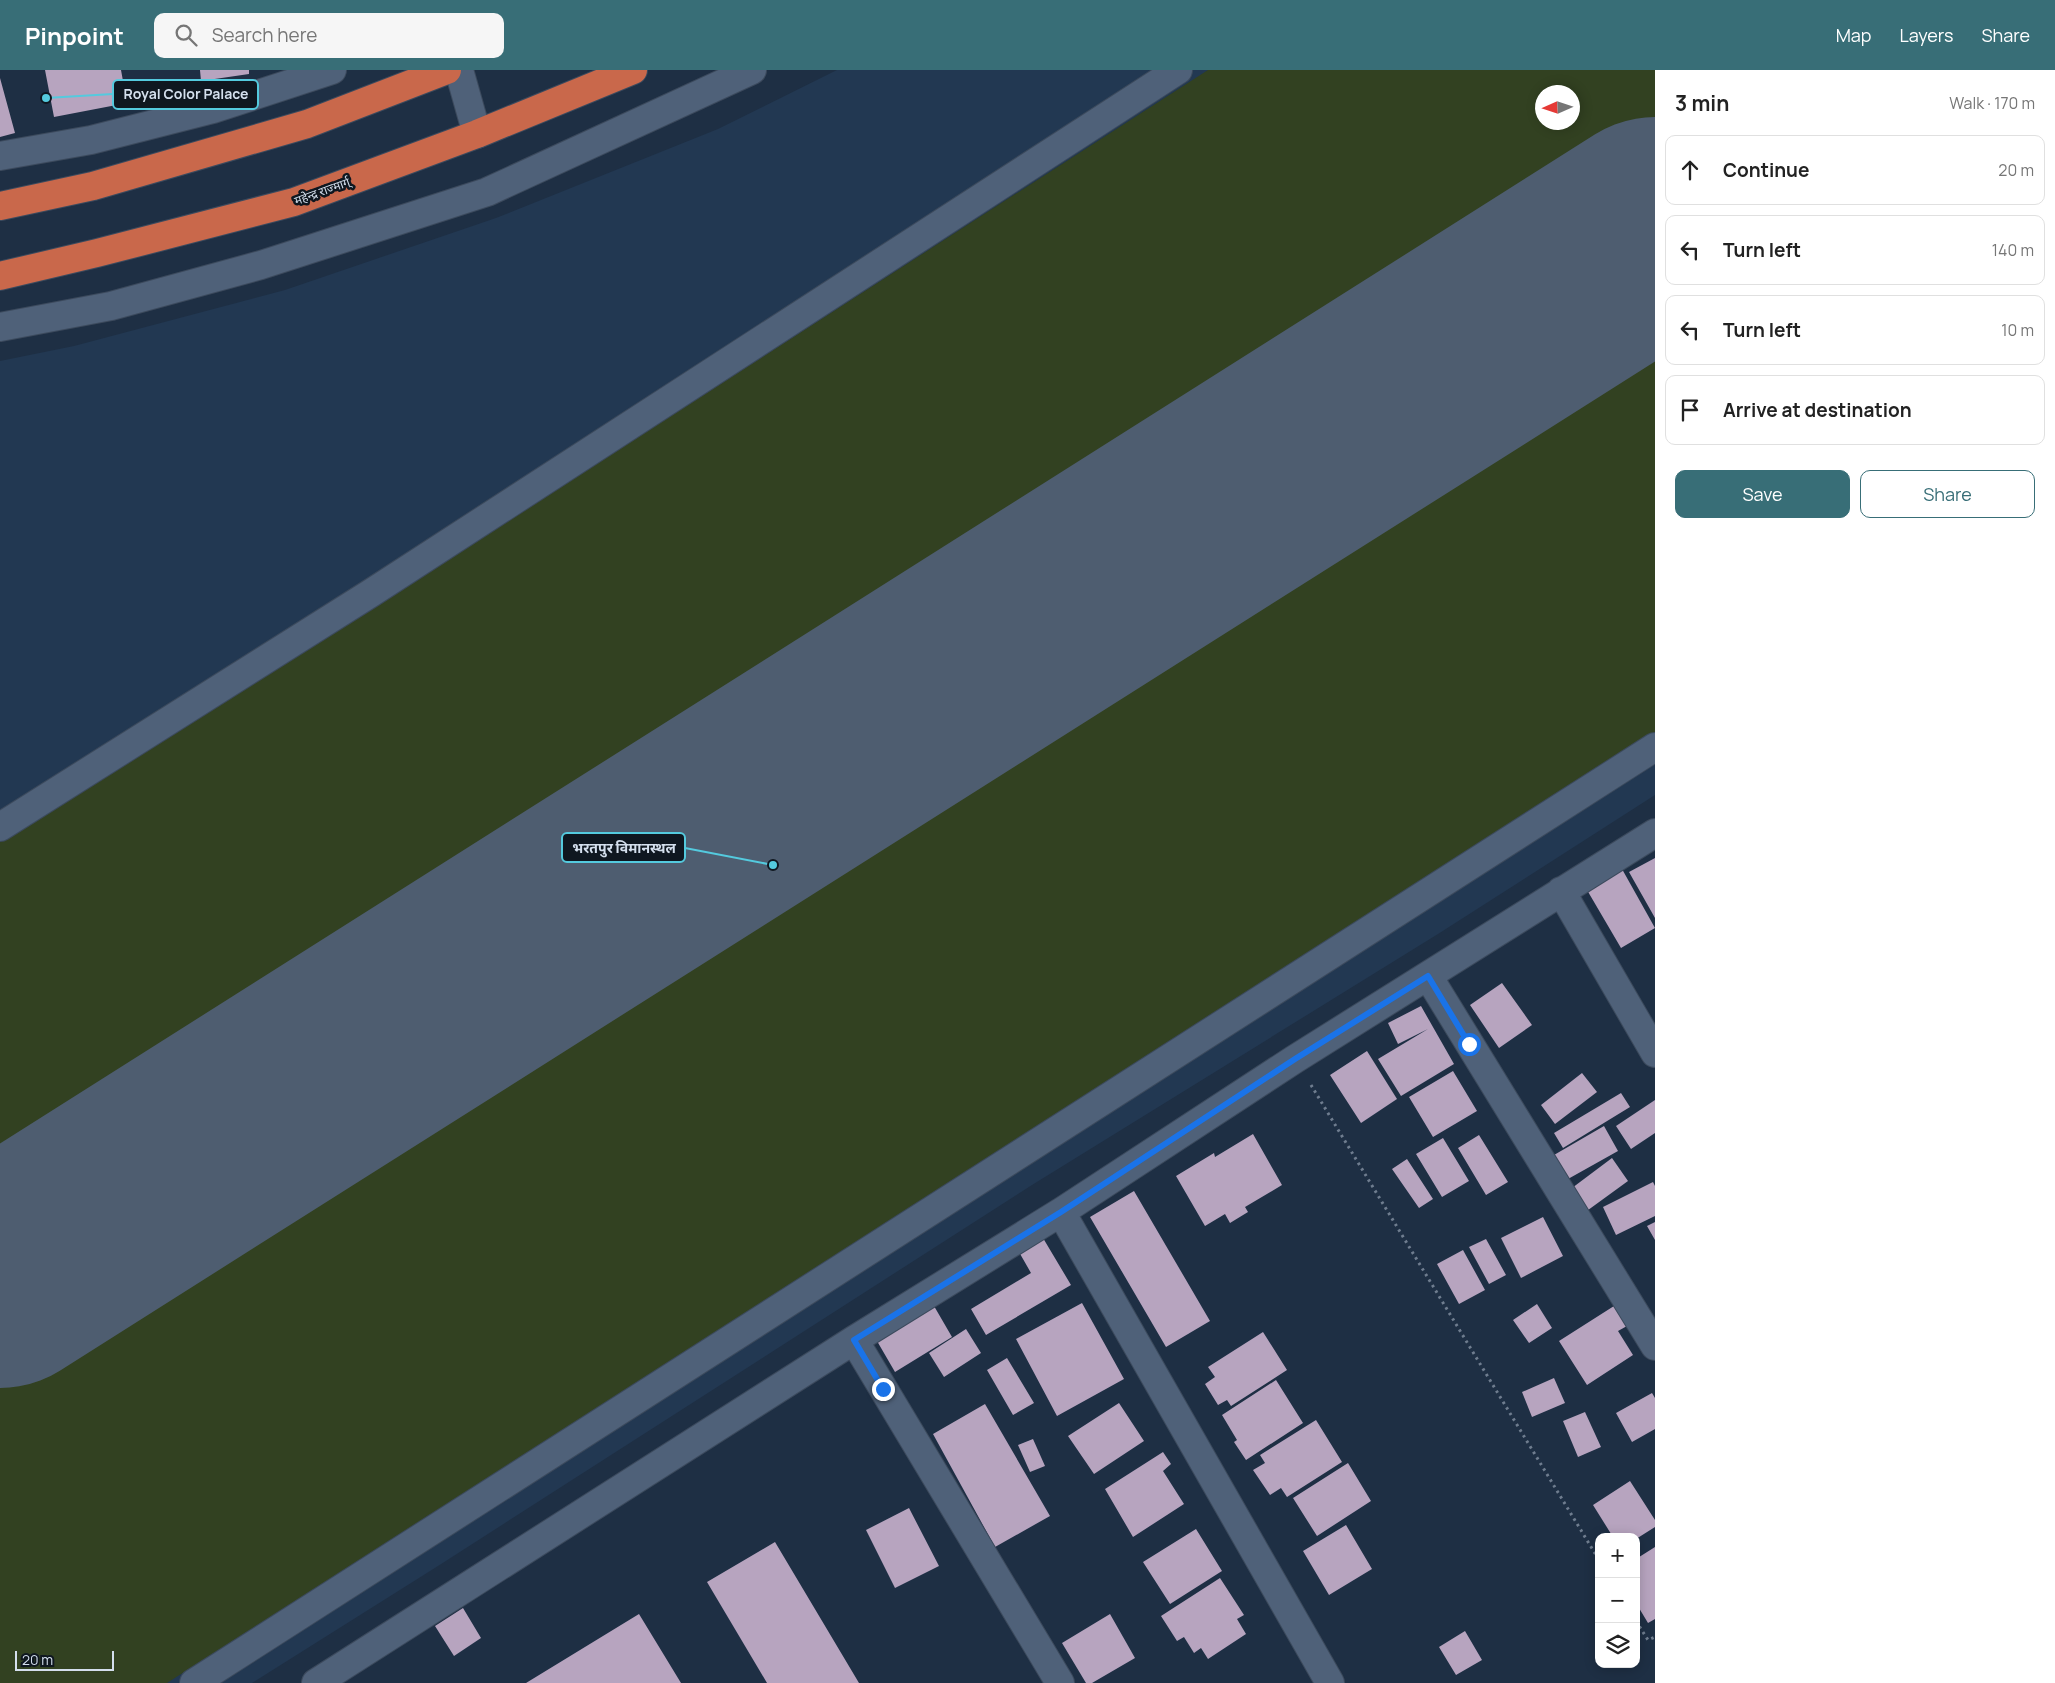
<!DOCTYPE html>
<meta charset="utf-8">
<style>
:root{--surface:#fff;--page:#f6f6f6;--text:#222;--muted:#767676;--line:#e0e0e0;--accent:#386e77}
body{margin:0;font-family:Manrope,"Noto Sans Devanagari",sans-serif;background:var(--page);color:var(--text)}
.controls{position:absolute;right:15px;bottom:15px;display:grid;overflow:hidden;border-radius:10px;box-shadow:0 2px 12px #0003}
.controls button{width:45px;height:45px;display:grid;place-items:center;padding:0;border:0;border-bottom:1px solid var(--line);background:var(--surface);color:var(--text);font:25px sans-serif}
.compass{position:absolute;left:1535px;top:15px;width:45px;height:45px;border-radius:50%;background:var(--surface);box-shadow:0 2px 12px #0003;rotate:267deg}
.scale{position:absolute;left:15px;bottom:12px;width:99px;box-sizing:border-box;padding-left:5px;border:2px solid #d4dfed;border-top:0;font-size:14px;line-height:18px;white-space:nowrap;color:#d4dfed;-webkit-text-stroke:4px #0f1720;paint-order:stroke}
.stop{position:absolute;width:15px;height:15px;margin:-11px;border:4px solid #1a73e8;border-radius:50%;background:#fff}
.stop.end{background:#1a73e8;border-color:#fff;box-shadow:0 1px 5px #0008}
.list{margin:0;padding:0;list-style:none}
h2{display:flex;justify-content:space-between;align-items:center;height:65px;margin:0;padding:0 20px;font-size:21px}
h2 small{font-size:16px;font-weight:400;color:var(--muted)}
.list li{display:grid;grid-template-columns:32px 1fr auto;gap:15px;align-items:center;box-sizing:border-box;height:70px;margin:0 10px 10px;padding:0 10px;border:1px solid var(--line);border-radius:10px}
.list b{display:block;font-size:19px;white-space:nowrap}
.list em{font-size:16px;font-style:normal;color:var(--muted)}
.actions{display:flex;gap:10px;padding:15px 20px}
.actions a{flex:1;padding:11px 0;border:1px solid var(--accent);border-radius:10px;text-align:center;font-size:18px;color:var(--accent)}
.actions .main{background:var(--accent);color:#fff}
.icon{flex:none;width:28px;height:28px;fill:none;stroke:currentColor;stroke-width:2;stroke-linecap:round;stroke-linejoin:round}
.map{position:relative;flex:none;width:1655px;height:1613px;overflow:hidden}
header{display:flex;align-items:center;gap:30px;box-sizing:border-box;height:70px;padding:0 25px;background:var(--accent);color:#fff}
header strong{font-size:24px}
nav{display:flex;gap:28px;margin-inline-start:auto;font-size:18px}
.search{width:350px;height:45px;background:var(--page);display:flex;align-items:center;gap:12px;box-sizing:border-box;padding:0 18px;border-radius:10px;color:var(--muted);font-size:19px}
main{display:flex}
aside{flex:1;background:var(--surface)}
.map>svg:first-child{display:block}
.built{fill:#223852;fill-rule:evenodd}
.green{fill:#324121;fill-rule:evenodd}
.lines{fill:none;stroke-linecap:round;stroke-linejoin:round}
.runway{stroke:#4e5d70;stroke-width:224}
.building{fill:#b7a4bf}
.minor-casing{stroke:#3c4a5d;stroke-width:30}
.highway-casing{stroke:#3c4a5d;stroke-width:30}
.path{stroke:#6f7d8f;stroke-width:3;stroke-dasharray:2.5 4;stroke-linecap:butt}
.minor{stroke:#4f6179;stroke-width:28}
.highway{stroke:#c9684b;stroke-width:28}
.route{stroke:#1a73e8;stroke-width:6}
.labels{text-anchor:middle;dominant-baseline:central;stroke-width:5;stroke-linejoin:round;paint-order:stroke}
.street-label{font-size:12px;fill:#d4dfed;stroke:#0f1720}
.leader{fill:none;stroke:#54cade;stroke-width:2}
.callout-dot{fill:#54cade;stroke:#0f1720;stroke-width:2}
.callout{fill:#0f1720;stroke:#54cade;stroke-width:2}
.callout-label{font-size:14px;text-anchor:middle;font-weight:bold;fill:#d4dfed}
</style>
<header>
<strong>Pinpoint</strong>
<div class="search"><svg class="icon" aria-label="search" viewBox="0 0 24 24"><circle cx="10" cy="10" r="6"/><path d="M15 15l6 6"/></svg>Search here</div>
<nav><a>Map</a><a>Layers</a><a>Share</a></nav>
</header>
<main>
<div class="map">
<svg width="1655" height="1613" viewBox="0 0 1655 1613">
<rect width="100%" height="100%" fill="#1e2f44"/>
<!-- built -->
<path class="built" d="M837,0H1655V725L1438,864L1032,1115L438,1496L252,1613H0V291L74,276L285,220L496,148L718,59ZM1542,22H1572V52H1542Z"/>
<!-- green -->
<path class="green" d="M1208,0H1655V87L0,1136V771L694,331ZM1542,22H1572V52H1542Z
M1655,260V666L1076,1032L167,1613H0V1311Z"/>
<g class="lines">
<!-- runway -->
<path class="runway" d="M0,1206L1655,159"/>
</g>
<!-- building -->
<path class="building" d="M45,0H121L127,33L54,47Z
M200,0H249V4L201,11Z
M0,8L15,63L0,67Z
M1655,788V848L1629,802Z
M1622,799L1655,858L1621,878L1587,820Z
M1502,913L1532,955L1499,978L1470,935Z
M1421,936L1454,994L1401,1026L1378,989L1428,959L1398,974L1388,953Z
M1367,981L1397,1029L1361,1053L1330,1005Z
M1453,1001L1477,1041L1433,1067L1409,1027Z
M1582,1003L1597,1022L1555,1054L1541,1035Z
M1621,1023L1630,1037L1563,1078L1554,1063Z
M1655,1030V1063L1631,1079L1616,1056Z
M1604,1056L1618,1081L1568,1109L1554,1085Z
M1253,1064L1282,1115L1245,1137L1248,1142L1230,1153L1225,1144L1205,1156L1176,1106L1214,1083L1215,1087Z
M1479,1065L1508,1112L1486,1125L1458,1078Z
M1443,1068L1469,1111L1442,1127L1416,1084Z
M1612,1088L1628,1111L1584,1143L1568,1121Z
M1407,1089L1433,1129L1419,1138L1392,1099Z
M1653,1112L1655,1116V1146L1616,1165L1603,1137Z
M1134,1121L1210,1251L1166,1277L1090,1147Z
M1543,1147L1563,1186L1521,1208L1501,1168Z
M1655,1152V1170L1647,1156Z
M1043,1168L1071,1215L986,1265L971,1239L1031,1203L1019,1182Z
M1486,1169L1506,1205L1489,1214L1469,1177Z
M1463,1180L1485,1220L1459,1234L1437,1194Z
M1082,1233L1124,1309L1057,1346L1016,1269Z
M1537,1234L1552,1258L1529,1273L1513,1250Z
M934,1236L952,1267L895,1302L877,1271Z
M1614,1236L1627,1256L1618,1261L1633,1285L1587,1315L1559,1271Z
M966,1259L981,1283L944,1307L929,1283Z
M1263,1262L1287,1300L1231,1336L1227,1330L1218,1335L1205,1314L1215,1307L1208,1297Z
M1007,1288L1034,1333L1013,1345L987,1300Z
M1554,1308L1565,1333L1532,1347L1522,1322Z
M1276,1310L1303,1353L1246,1390L1234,1372L1237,1370L1222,1345Z
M1652,1323L1655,1328V1359L1632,1372L1616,1343Z
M1119,1333L1144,1371L1094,1404L1068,1366Z
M985,1334L1050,1446L995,1477L933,1364Z
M1585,1342L1601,1377L1578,1387L1563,1351Z
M1316,1350L1342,1392L1287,1427L1281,1418L1270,1425L1253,1400L1265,1393L1260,1385Z
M1033,1369L1045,1396L1030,1402L1018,1375Z
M1163,1382L1171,1394L1163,1401L1184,1434L1133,1467L1105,1419Z
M1348,1393L1371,1431L1317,1466L1293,1428Z
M1630,1411L1655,1450V1457L1636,1469V1467H1613L1593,1435Z
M909,1438L939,1496L895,1518L866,1460Z
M1346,1455L1372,1499L1329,1525L1303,1481Z
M1196,1459L1222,1501L1170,1534L1143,1492Z
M775,1472L859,1613H767L707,1512Z
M1655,1477V1549L1648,1553L1636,1533V1489Z
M1220,1508L1244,1545L1237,1549L1246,1564L1208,1589L1201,1578L1194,1583L1184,1567L1177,1571L1161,1546Z
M463,1538L481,1568L454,1586L435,1556Z
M639,1544L681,1613H526Z
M1110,1544L1135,1588L1092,1613H1086L1062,1573Z
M1465,1561L1482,1590L1456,1605L1439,1577Z"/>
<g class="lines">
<!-- minor casing -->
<g class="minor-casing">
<path id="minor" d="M459,0L477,64
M0,86L91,70L213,39L332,0
M0,257L111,236L261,195L487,122L752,0
M0,757L371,523L1178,0
M1561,821L1655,983
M1428,906L1655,1276
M854,1270L1060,1613
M194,1613L1655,677
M316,1613L854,1270L1061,1142
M1330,1613L1061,1142L1295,989L1655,763"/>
</g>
<!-- highway casing -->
<g class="highway-casing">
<path id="highway" d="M0,136L93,116L307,54L447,0
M0,206L97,183L294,132L477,64L633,0"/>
</g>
<!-- path -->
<path class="path" d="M1311,1015L1599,1490
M1636,1551L1648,1570L1655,1567"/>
<!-- minor -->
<use href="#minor" class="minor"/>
<!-- highway -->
<use href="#highway" class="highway"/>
</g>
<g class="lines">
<!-- route -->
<path class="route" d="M883,1319L854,1270L1061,1142L1295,989L1428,906L1469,974"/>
</g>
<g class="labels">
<!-- street labels -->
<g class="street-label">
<text transform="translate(322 121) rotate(-20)">महेन्द्र राज्मार्ग्</text>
</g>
</g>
<!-- callouts -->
<path class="leader" d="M46 28L113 24M773 795L685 778"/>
<g class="callout-dot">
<circle cx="46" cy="28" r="5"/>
<circle cx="773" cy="795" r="5"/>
</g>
<g class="callout">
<rect x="113" y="10" width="145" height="29" rx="5"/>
<rect x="562" y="763" width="123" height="29" rx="5"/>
</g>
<g class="callout-label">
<text x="186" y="29">Royal Color Palace</text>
<text x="624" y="783">भरतपुर विमानस्थल</text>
</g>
</svg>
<div class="controls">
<button>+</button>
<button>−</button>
<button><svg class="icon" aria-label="layers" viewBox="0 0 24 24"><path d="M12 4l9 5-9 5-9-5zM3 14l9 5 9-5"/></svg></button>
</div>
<svg class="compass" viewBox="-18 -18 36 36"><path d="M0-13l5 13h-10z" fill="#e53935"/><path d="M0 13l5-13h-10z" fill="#767676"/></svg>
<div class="scale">20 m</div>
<div class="stop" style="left:1469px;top:974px"></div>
<div class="stop end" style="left:883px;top:1319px"></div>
</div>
<aside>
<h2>3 min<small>Walk · 170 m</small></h2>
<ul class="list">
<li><svg class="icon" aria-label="ahead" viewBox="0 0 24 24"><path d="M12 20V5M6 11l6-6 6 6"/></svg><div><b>Continue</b></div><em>20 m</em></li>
<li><svg class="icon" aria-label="left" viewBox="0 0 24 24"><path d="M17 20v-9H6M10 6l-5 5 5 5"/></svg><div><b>Turn left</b></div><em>140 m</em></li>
<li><svg class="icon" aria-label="left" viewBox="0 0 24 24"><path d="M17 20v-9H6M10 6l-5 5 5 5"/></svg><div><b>Turn left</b></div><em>10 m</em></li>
<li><svg class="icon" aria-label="arrive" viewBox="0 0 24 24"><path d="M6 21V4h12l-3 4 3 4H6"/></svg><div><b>Arrive at destination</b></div></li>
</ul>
<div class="actions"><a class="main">Save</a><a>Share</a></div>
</aside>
</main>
